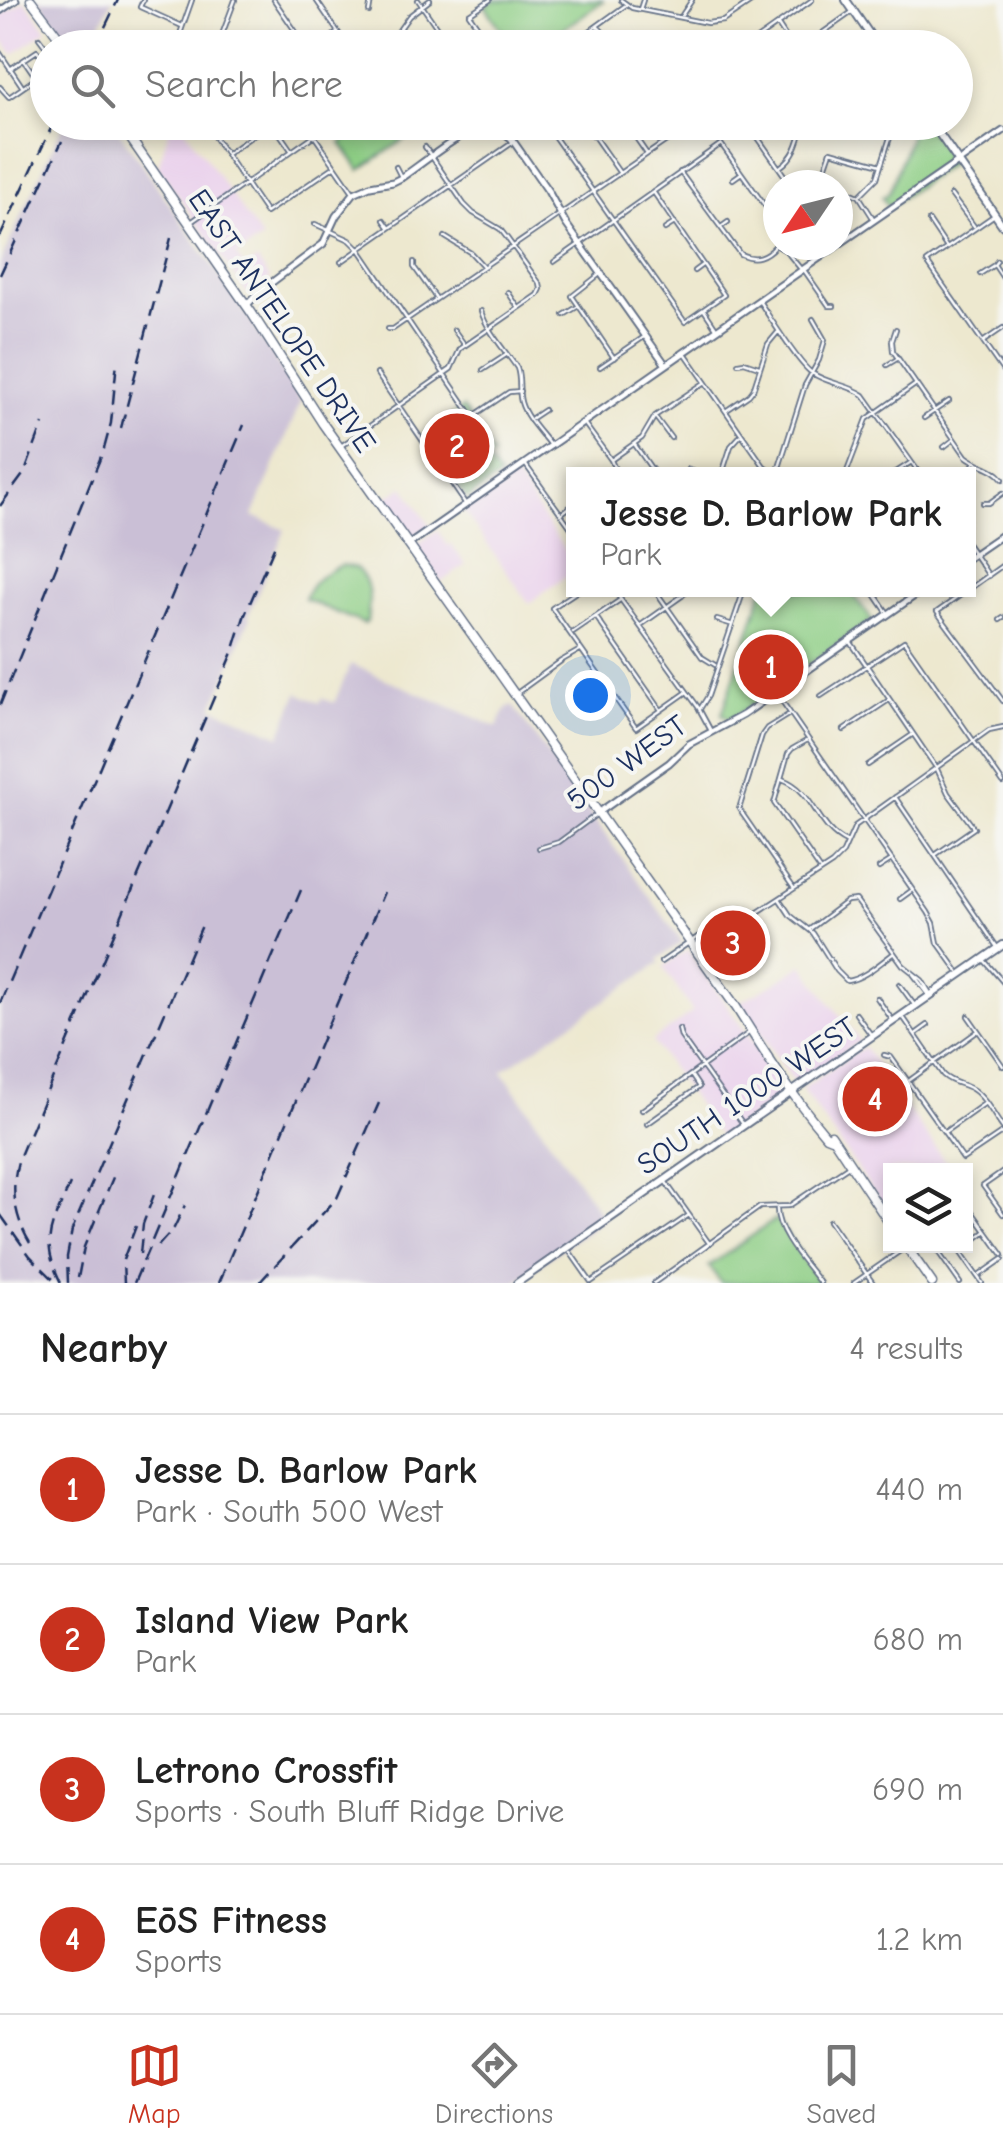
<!DOCTYPE html>
<meta charset="utf-8">
<style>
:root{--surface:#fff;--page:#f2f2f2;--text:#222;--muted:#767676;--line:#e0e0e0;--accent:#c8321e}
body{margin:0;font-family:"Comic Neue",sans-serif;background:var(--page);color:var(--text)}
.controls{position:absolute;right:30px;bottom:30px;display:grid;overflow:hidden;border-radius:0px;box-shadow:0 5px 15px #0003}
.controls button{width:90px;height:90px;display:grid;place-items:center;padding:0;border:0;border-bottom:2px solid var(--line);background:var(--surface);color:var(--text);font:50px sans-serif}
.compass{position:absolute;left:763px;top:170px;width:90px;height:90px;border-radius:50%;background:var(--surface);box-shadow:0 5px 15px #0003;rotate:235deg}
.you{position:absolute;left:590px;top:695px;width:35px;height:35px;margin:-25px;border:8px solid #fff;border-radius:50%;background:#1a73e8;box-shadow:0 0 0 15px #1a73e833}
.badge{display:grid;place-items:center;width:65px;height:65px;border-radius:50%;background:var(--accent);color:#fff;font-size:32px;font-weight:700}
.pin{position:absolute;translate:-50% -50%;border:5px solid #fff;box-shadow:0 2px 10px #0006}
.popup{position:absolute;left:566px;top:467px;width:410px;height:130px;box-sizing:border-box;display:grid;place-content:center;border-radius:0px;background:var(--surface);filter:drop-shadow(0 2px 8px #0005);font-size:32px;white-space:nowrap;color:var(--muted)}
.popup b{font-size:38px;color:var(--text)}
.popup::after{content:'';position:absolute;left:50%;top:100%;margin-left:-20px;border:20px solid transparent;border-top-color:var(--surface)}
.list{margin:0;padding:0;list-style:none}
h2{display:flex;justify-content:space-between;align-items:center;height:130px;margin:0;padding:0 40px;font-size:42px}
h2 small{font-size:32px;font-weight:400;color:var(--muted)}
.list li{display:grid;grid-template-columns:65px 1fr auto;gap:30px;align-items:center;box-sizing:border-box;height:150px;padding:0 40px;border-top:2px solid var(--line)}
.list b{display:block;font-size:38px;white-space:nowrap}
.list p{margin:0;font-size:32px;white-space:nowrap;color:var(--muted)}
.list em{font-size:32px;font-style:normal;color:var(--muted)}
.icon{flex:none;width:55px;height:55px;fill:none;stroke:currentColor;stroke-width:2;stroke-linecap:round;stroke-linejoin:round}
.map{position:relative;flex:none;width:1003px;height:1283px;overflow:hidden}
.search{position:absolute;background:var(--surface);box-shadow:0 5px 15px #0003;left:30px;right:30px;top:30px;height:110px;display:flex;align-items:center;gap:25px;box-sizing:border-box;padding:0 35px;border-radius:55px;color:var(--muted);font-size:38px}
.sheet{height:730px;background:var(--surface)}
nav{display:flex;justify-content:space-around;align-items:center;box-sizing:border-box;height:140px;border-top:2px solid var(--line);background:var(--surface);font-size:28px;color:var(--muted)}
nav a{display:grid;justify-items:center;gap:5px}
nav .on{color:var(--accent)}
.map>svg:first-child{display:block}
.built{fill:#ead1ec}
.industrial{fill:#cabfd6}
.green{fill:#8ece85;stroke:#547e72;stroke-width:2.5}
.lines{fill:none;stroke-linecap:round;stroke-linejoin:round}
.minor-casing{stroke:#647086;stroke-width:6}
.tertiary-casing{stroke:#647086;stroke-width:9}
.secondary-casing{stroke:#647086;stroke-width:10}
.primary-casing{stroke:#647086;stroke-width:11}
.minor{stroke:#fff;stroke-width:2.5}
.tertiary{stroke:#fff;stroke-width:5}
.secondary{stroke:#fff;stroke-width:6}
.primary{stroke:#fff;stroke-width:8}
.rail{stroke:#1b2f5e;stroke-width:2.5;stroke-dasharray:15 8;stroke-linecap:butt}
.labels{text-anchor:middle;dominant-baseline:central;stroke-width:8;stroke-linejoin:round;paint-order:stroke}
.street-label{font-size:30px;fill:#1b2f5e;stroke:#f6f6f2}
</style>
<div class="map">
<svg width="1003" height="1283" viewBox="0 0 1003 1283">
<rect width="100%" height="100%" fill="#f6f6f2"/>
<filter id="ink" filterUnits="userSpaceOnUse"><feTurbulence type="fractalNoise" baseFrequency=".01" numOctaves="2"/><feDisplacementMap in="SourceGraphic" scale="20" xChannelSelector="R" yChannelSelector="G"/><feConvolveMatrix kernelMatrix="1 2 1 2 8 2 1 2 1" color-interpolation-filters="sRGB"/></filter>
<filter id="wash" filterUnits="userSpaceOnUse"><feTurbulence type="fractalNoise" baseFrequency=".0048" numOctaves="4" result="noise"/><feDisplacementMap in="SourceGraphic" scale="40" xChannelSelector="R" yChannelSelector="G"/><feGaussianBlur stdDeviation="2.25" result="paint"/><feColorMatrix in="noise" values="0 0 0 0 0 0 0 0 0 0 0 0 0 0 0 0 0 1.4 0 .05"/><feComposite in="paint" operator="in"/></filter>
<g filter="url(#wash)">
<rect width="100%" height="100%" fill="#ede8cf"/>
<!-- built -->
<path class="built" d="M25,1L47,30L13,54L0,36V16Z
M171,123H181L262,239L236,256L245,268L257,260L270,279L251,293H247L158,167Z
M514,475L573,562V572L529,603L463,510Z
M404,486L430,526L412,537L408,536L383,500Z
M437,530L448,546L451,544L466,565L441,582L416,546Z
M688,950L787,1091L721,1138L652,1041L693,1012L663,967Z
M803,964L828,1000L860,1041L796,1085L739,1002L775,983Z
M864,1047L951,1170H890V1216L802,1089Z"/>
<!-- industrial -->
<path class="industrial" d="M39,0H112L89,48L74,47Z
M64,123H113L248,317L301,401L253,516L285,530L248,616L250,618L213,707L280,736L298,693L320,703L322,698L334,703L351,664L497,727L507,707L513,706L682,942L658,959L660,963L502,1071L604,1219L514,1283H0V263Z"/>
<!-- green -->
<path class="green" d="M495,0H601L603,1L537,47L514,48L485,6Z
M355,123H354H428L360,170L341,143L359,130Z
M915,123H925L950,159V164L888,207L882,197L888,194L892,185Z
M463,408L493,456L487,460L499,477L467,499L422,435Z
M342,565L356,568C372,582 370,602 367,622L364,624L304,599C311,582 325,571 342,565Z
M763,590H850L872,620L730,720L722,714Z
M776,1219L820,1283H721L709,1266Z"/>
</g>
<g filter="url(#ink)">
<g class="lines">
<!-- minor casing -->
<g class="minor-casing">
<path id="minor" d="M143,0L140,7L182,26
M274,0L307,48
M316,0L349,48
M418,0L451,48
M490,0L469,14L493,48
M621,0L632,8L707,23L723,21L754,0
M640,9L643,0
M369,12L371,0
M682,15L692,0
M778,25L793,48
M598,27L610,39L661,48
M39,38L48,50
M259,42L263,48
M436,46L445,41
M121,48L125,39L144,48
M175,48L192,0
M217,48L235,0
M317,48L337,33
M392,48L389,44L409,16L430,0
M566,48L626,5
M744,48L812,0
M801,48L852,12
M859,48L870,40
M0,53L22,86
M24,60L35,76
M10,69L37,51L48,66
M0,87L9,97L48,70
M204,122L266,213L335,166
M451,122L460,136
M544,122L685,322L724,295L654,193
M584,122L619,172
M625,122L647,154
M747,122L791,185
M791,122L801,128
M849,122L890,134
M273,124L291,150
M315,137L353,192
M136,139L145,122
M228,153L272,122
M396,167L401,177
M780,167C796,156 799,141 804,122
M680,172L740,254C755,261 765,257 776,245
M733,179L740,174
M834,185L823,174L831,151L881,165
M838,187L859,196L873,218
M951,195L974,226
M859,196L877,178L895,122
M993,216L927,262L1003,371
M384,220L389,227
M929,221L947,248
M191,222L333,122
M315,224L350,240L360,250L472,415L478,413L509,392L520,391
M838,224L851,236
M721,227L728,222
M665,229L673,224
M445,237L471,253L483,266
M777,246L786,251L800,268
M341,262L512,143
M414,262V267L436,298
M554,262L721,144L775,220L778,228
M995,266L1003,278
M804,270L829,306H834
M694,271L702,265
M600,274L572,296L614,358
M980,274L994,265L997,261
M508,292L518,307
M759,301C770,317 799,365 812,373C828,384 848,384 864,395L920,474
M704,310L716,328
M481,311C487,331 505,350 517,368C521,379 518,391 521,402C525,417 540,432 549,444
M564,315L577,307
M388,329H393L694,122
M896,329L892,341L893,351L966,456C978,466 993,466 1003,479
M454,330L464,344
M984,341L1003,328
M685,353L764,466L775,474
M738,363L744,362L759,367
M887,365L897,359
M600,367L644,337
M483,370L506,355
M377,374L465,503
M727,410L749,395L753,390L768,344L778,332
M532,418L544,410
M656,418L671,438
M924,418L949,401
M584,423L611,460L617,474
M635,445L653,471
M341,446L451,369L460,349L538,295L541,289L540,284L507,238L500,229L473,213L464,204L425,147
M944,447L953,440
M611,460L642,438L655,416L704,383
M525,464L574,532
M689,469L696,474
M722,474L731,446L740,436
M777,474L805,385L819,360L825,340L813,319
M846,474L867,419L915,385
M893,474L910,463
M964,474L974,464
M983,503H989L1003,493
M562,513L574,504
M968,545L989,576
M1003,565L937,612L1003,701
M579,590L552,608L636,728L687,692
M614,590L698,707L711,731
M655,590L702,657L715,665
M872,590L887,612
M596,617L661,710
M717,620L730,624
M1000,620L1003,618
M641,625L682,596L687,590
M573,632L620,600
M850,641L937,769L948,793L974,828L935,855
M517,693L561,661L580,650
M777,694L928,912L934,923L938,943L958,971
M821,696L904,641L1003,783
M700,709L708,696L744,590
M788,715L767,728L762,735L739,809L793,887
M844,730L889,700
M806,741L792,749L788,754L774,803L821,871
M868,765L912,735
M782,779C815,791 816,828 846,842
M895,797L997,947
M539,848L559,842L597,814
M879,868L890,861
M900,899L911,891
M780,900L790,915L813,933L837,971L847,981C863,979 880,963 894,953
M810,929L847,901L856,900L903,965L922,980L931,995
M984,960L1003,982
M661,962L699,936L706,933L729,931L832,864L843,853L855,826L989,730L1003,727
M913,974L929,995
M899,984L915,1006
M877,998L893,1021
M856,1014L872,1036
M968,1016L1003,1066
M903,1017L943,1075C953,1084 962,1083 972,1089C985,1097 994,1116 1003,1128
M679,1029L681,1037L743,1124
M917,1033L928,1025
M884,1055L891,1057L963,1159L1003,1132
M910,1080L978,1031
M642,1110L750,1032
M647,1124L699,1087L691,1075
M946,1131L984,1104
M1003,1172L983,1186L1003,1214
M665,1181L709,1243
M777,1208C776,1233 805,1263 820,1283
M966,1208L968,1206L1003,1255
M829,1221L873,1283
M934,1246L960,1283
M956,1246L982,1283
M961,1250L986,1231
M570,1252L591,1282
M980,1275L1003,1259
M591,1282L689,1215
M654,1283L760,1207L789,1206L850,1165
M854,1283L906,1247"/>
</g>
<!-- tertiary casing -->
<g class="tertiary-casing">
<path id="tertiary" d="M0,11L16,0
M838,245L1003,131
M247,305L259,292L323,244L336,216L354,193L370,186L393,182L401,178C419,166 463,130 482,127C494,125 503,131 511,138L548,191L566,224L666,365
M408,545L838,245
M968,558L1003,534
M598,813L669,763L689,744L743,715L923,590"/>
</g>
<!-- secondary casing -->
<g class="secondary-casing">
<path id="secondary" d="M846,0L879,48
M931,122L1003,226
M517,1283L1003,945"/>
</g>
<!-- primary casing -->
<g class="primary-casing">
<path id="primary" d="M31,0L67,48
M119,122L251,312L323,424L736,1007C764,1052 791,1095 826,1136L831,1138
M831,1135L890,1224
M906,1246L932,1283"/>
</g>
<!-- minor -->
<use href="#minor" class="minor"/>
<!-- tertiary -->
<use href="#tertiary" class="tertiary"/>
<!-- secondary -->
<use href="#secondary" class="secondary"/>
<!-- primary -->
<use href="#primary" class="primary"/>
<!-- rail -->
<path class="rail" d="M95,48L118,0
M0,237L54,122
M0,275L62,141
M121,428L171,238
M0,506L25,472L43,424
M0,705L104,449L111,423L117,361
M0,1003L244,425
M0,1214L30,1256L57,1283
M30,1243C14,1216 10,1188 19,1158L232,655L244,617L277,540
M158,1246L174,1228L185,1205
M140,1254L143,1224L155,1192
M78,1278L84,1247L114,1175
M61,1283C39,1238 52,1227 70,1184
M68,1283L67,1257L72,1230L203,923
M124,1283L123,1260L136,1226
M134,1283L301,890
M219,1283L384,892
M259,1283L337,1198L379,1103"/>
</g>
</g>
<g class="labels">
<!-- street labels -->
<g class="street-label">
<text transform="translate(282 321) rotate(56)">EAST ANTELOPE DRIVE</text>
<text transform="translate(627 763) rotate(-36)">500 WEST</text>
<text transform="translate(747 1096) rotate(-34)">SOUTH 1000 WEST</text>
</g>
</g>
</svg>
<div class="controls">
<button><svg class="icon" aria-label="layers" viewBox="0 0 24 24"><path d="M12 4l9 5-9 5-9-5zM3 14l9 5 9-5"/></svg></button>
</div>
<svg class="compass" viewBox="-18 -18 36 36"><path d="M0-13l5 13h-10z" fill="#e53935"/><path d="M0 13l5-13h-10z" fill="#767676"/></svg>
<div class="you"></div>
<div class="pin badge" style="left:771px;top:667px">1</div>
<div class="popup"><b>Jesse D. Barlow Park</b>Park</div>
<div class="pin badge" style="left:457px;top:446px">2</div>
<div class="pin badge" style="left:733px;top:943px">3</div>
<div class="pin badge" style="left:875px;top:1099px">4</div>
<div class="search"><svg class="icon" aria-label="search" viewBox="0 0 24 24"><circle cx="10" cy="10" r="6"/><path d="M15 15l6 6"/></svg>Search here</div>
</div>
<section class="sheet">
<h2>Nearby<small>4 results</small></h2>
<ul class="list">
<li><span class="badge">1</span><div><b>Jesse D. Barlow Park</b><p>Park · South 500 West</p></div><em>440 m</em></li>
<li><span class="badge">2</span><div><b>Island View Park</b><p>Park</p></div><em>680 m</em></li>
<li><span class="badge">3</span><div><b>Letrono Crossfit</b><p>Sports · South Bluff Ridge Drive</p></div><em>690 m</em></li>
<li><span class="badge">4</span><div><b>EōS Fitness</b><p>Sports</p></div><em>1.2 km</em></li>
</ul>
</section>
<nav>
<a class="on"><svg class="icon" aria-label="map" viewBox="0 0 24 24"><path d="M3 6l6-2 6 2 6-2v14l-6 2-6-2-6 2zM9 4v14M15 6v14"/></svg>Map</a>
<a><svg class="icon" aria-label="directions" viewBox="0 0 24 24"><path d="M12 3l9 9-9 9-9-9zM9 14v-3h6M13 9l2 2-2 2"/></svg>Directions</a>
<a><svg class="icon" aria-label="saved" viewBox="0 0 24 24"><path d="M7 4h10v16l-5-4-5 4z"/></svg>Saved</a>
</nav>
